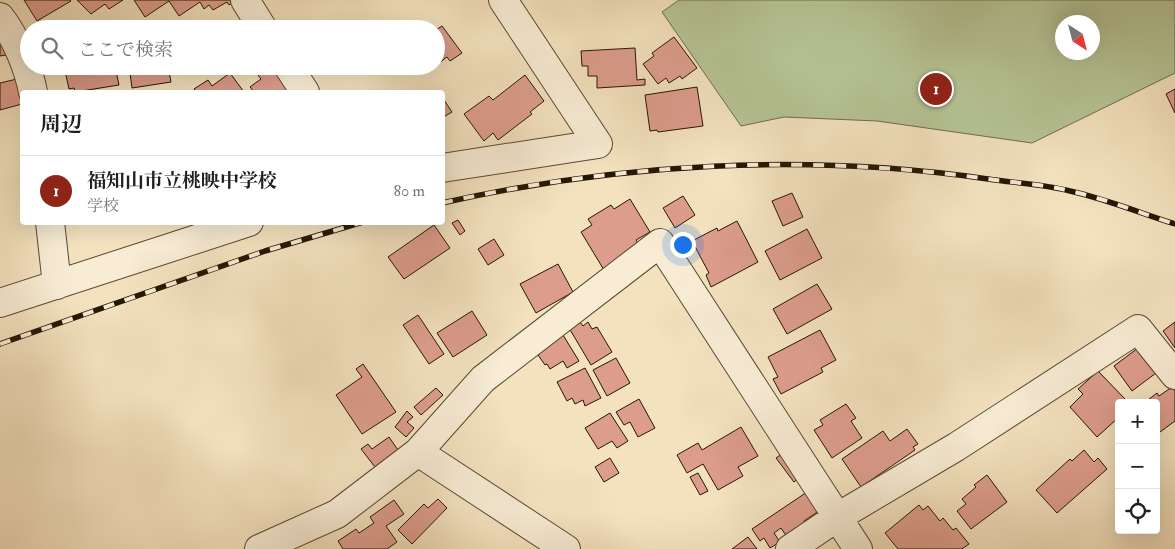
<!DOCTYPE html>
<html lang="ja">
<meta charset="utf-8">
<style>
:root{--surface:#fff;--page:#f6f6f6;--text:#202124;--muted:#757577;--line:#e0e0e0;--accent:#8f2418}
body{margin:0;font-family:"IM FELL Double Pica","Noto Serif JP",serif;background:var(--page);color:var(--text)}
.controls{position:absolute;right:15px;bottom:15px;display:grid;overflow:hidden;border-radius:5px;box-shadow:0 5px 20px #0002}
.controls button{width:45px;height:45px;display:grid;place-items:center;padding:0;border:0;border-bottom:1px solid var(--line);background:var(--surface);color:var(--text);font:25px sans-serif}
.compass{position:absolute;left:1055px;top:15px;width:45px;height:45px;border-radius:50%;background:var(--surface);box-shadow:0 5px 20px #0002;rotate:144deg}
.you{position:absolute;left:682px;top:244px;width:18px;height:18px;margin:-12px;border:4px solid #fff;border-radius:50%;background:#1a73e8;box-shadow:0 0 0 8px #1a73e833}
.badge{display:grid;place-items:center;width:32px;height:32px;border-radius:50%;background:var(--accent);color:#fff;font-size:16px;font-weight:700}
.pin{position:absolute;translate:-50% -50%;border:2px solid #fff;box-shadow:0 1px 5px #0006}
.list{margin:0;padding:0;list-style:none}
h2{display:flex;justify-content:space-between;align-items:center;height:65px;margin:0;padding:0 20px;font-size:21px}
h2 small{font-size:16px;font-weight:400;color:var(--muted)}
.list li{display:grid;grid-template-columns:32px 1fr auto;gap:15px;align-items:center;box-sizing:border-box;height:70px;padding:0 20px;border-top:1px solid var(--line)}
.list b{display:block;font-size:19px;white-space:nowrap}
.list p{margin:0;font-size:16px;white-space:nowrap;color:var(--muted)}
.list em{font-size:16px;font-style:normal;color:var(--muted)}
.icon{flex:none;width:28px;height:28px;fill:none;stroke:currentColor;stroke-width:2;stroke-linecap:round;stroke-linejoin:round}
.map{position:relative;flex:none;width:1175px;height:549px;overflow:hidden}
.search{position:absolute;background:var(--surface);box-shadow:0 5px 20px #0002;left:20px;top:20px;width:425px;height:55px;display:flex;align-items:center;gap:12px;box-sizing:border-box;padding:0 18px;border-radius:28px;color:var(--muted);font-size:19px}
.panel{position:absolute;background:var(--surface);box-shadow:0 5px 20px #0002;left:20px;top:90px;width:425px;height:135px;border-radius:5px}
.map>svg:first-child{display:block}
.green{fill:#b6c496;stroke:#6e6d4d;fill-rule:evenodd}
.building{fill:#dd9d8d;stroke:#251604}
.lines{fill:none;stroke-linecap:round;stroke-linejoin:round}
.minor-casing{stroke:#594933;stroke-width:30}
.minor{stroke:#f8ecd5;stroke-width:28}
.rail-casing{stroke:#251604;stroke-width:5.5}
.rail{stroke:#f8ecd5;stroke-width:4;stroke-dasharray:11;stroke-linecap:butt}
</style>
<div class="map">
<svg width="1175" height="549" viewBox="0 0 1175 549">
<rect width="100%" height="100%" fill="#f4e2bf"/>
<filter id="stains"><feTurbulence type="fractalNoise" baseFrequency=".004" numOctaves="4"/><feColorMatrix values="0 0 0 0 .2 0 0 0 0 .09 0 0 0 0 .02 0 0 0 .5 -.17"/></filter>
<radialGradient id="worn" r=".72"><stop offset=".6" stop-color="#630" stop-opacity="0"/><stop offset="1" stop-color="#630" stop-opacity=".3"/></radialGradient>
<!-- green -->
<path class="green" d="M679,0H1175V73L1032,143L877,121L784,117L741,126L662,12ZM1062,22H1092V52H1062Z"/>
<!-- building -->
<path class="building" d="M24,0H70L71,1L37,21Z
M77,0H123L109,9L105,4L91,14Z
M134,0H236L229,5L227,2L213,10L209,5L204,9L200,2L179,16L169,1L145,17Z
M442,26L462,53L450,61L447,57L436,65V30Z
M0,29L13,54L0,56Z
M674,37L697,68L682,79L680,76L669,83L666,78L658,84L643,64L654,56L652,53Z
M635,48L637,80L645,79V85L597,88V76H588V66H582L581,51Z
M64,66H115L119,85L75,92L74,88L69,89Z
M129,66H168L171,82L132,88Z
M257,66H281L294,92H254L250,87L261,79L253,69Z
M230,73L244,92H196L194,89L208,80L212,86Z
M525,75L544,101L530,112L532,114L498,140L493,133L484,141L464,114L489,96L493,100Z
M21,78L22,104L0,110V83Z
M697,87L703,126L658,132L657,130L650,131L645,95Z
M1175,89V113L1166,94Z
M442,97L452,112L442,118Z
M792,193L803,217L783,226L772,201Z
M683,196L695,215L675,228L663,208Z
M630,199L650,232L636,240L641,247L604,270L581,232L592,225L588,219L611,205L614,209Z
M458,220L465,231L460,235L452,223Z
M737,221L758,262L711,287L706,275L709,273L692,241L717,228L718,231Z
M434,225L450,248L404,279L388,257Z
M807,229L822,258L780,280L765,251Z
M494,239L504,255L488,265L478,249Z
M558,264L573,292L536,313L520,284Z
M817,284L832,309L787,334L773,309Z
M472,311L487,335L453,357L437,333Z
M418,315L444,354L429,364L403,325Z
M580,322L583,326L588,322L592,329L597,327L612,352L591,365L569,328Z
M1175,322V348L1163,331Z
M820,330L836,360L821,368L823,372L781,394L773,379L778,377L768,357Z
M563,335L579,361L567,368L563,361L550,369L547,364L545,365L536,352Z
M1142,345L1160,370L1132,391L1114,366Z
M616,358L630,383L607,396L593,370Z
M363,364L396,412L362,434L336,395L362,377L356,369Z
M585,368L601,398L585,406L583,400L575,404L572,398L567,401L557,382Z
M1098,371L1126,400L1119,403V417L1097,437L1070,407L1083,394L1078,389Z
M1172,387L1175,391V421L1160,432L1156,427V403H1144L1157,393L1159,396Z
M436,388L443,395L421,415L414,407Z
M639,399L655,428L638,437L630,422L624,425L616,412Z
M846,404L856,418L851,421L862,438L832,458L814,430L823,425L820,420Z
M407,411L413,417L407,422L414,428L406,437L395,427Z
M610,413L628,441L617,448L612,441L598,449L585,428Z
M741,427L758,456L738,467L743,476L718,490L703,464L687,473L677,455L698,443L702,450Z
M907,429L918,444L913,447L915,450L861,487L842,459L883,431L890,441Z
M389,437L398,450L375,467L361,449L368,444L372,449Z
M1084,450L1094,462L1098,458L1107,469L1057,513L1036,490L1070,459L1072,461Z
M785,452L803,475L794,482L776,458Z
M610,458L619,473L604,482L595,467Z
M698,473L708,491L700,495L690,477Z
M987,475L1007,502L971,529L957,511L966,504L962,499L976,487L974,485Z
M813,488L825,507L804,521L807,527L789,540L781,528L774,533L780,542L770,548L764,538L760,541L752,529Z
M438,499L447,508L412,544L398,530L424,504L428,508Z
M394,500L404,514L386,526L397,542L387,549H343L338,541L356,529L359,533L374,523L370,517Z
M919,505L923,510L928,506L940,521L943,518L953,530L956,528L969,544L962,549H898L885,533Z
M748,537L757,549H732Z"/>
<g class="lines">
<!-- minor casing -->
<g class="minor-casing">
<path id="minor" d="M245,0L263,29
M0,17C16,38 28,66 33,92
M288,66L305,92
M442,168L598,144L503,0
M50,222L57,285
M0,303L249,222
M418,452L566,549
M259,549L337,514L418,452L483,379L660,243L858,549
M790,549L836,518L956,447L1138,329L1175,375"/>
</g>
<!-- minor -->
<use href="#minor" class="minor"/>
<!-- rail casing -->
<g class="rail-casing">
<path id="rail" d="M442,203C620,163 807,153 988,179C1015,183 1044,184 1070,191C1106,199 1140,213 1175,224
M0,344L265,251L363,222"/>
</g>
<!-- rail -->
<use href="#rail" class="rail"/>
</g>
<rect width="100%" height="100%" filter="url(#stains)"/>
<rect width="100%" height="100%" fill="url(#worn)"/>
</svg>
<div class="controls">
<button>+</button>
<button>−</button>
<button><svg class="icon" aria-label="locate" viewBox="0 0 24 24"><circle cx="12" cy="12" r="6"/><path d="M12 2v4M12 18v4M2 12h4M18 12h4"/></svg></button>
</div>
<svg class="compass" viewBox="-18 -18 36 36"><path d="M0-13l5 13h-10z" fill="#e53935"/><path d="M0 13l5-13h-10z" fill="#757577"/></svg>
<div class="you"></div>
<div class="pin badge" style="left:936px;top:89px">1</div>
<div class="search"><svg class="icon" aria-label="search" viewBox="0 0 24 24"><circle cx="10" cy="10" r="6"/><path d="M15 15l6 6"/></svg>ここで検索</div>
<section class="panel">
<h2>周辺<small></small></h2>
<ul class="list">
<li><span class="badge">1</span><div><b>福知山市立桃映中学校</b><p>学校</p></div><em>80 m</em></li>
</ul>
</section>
</div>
